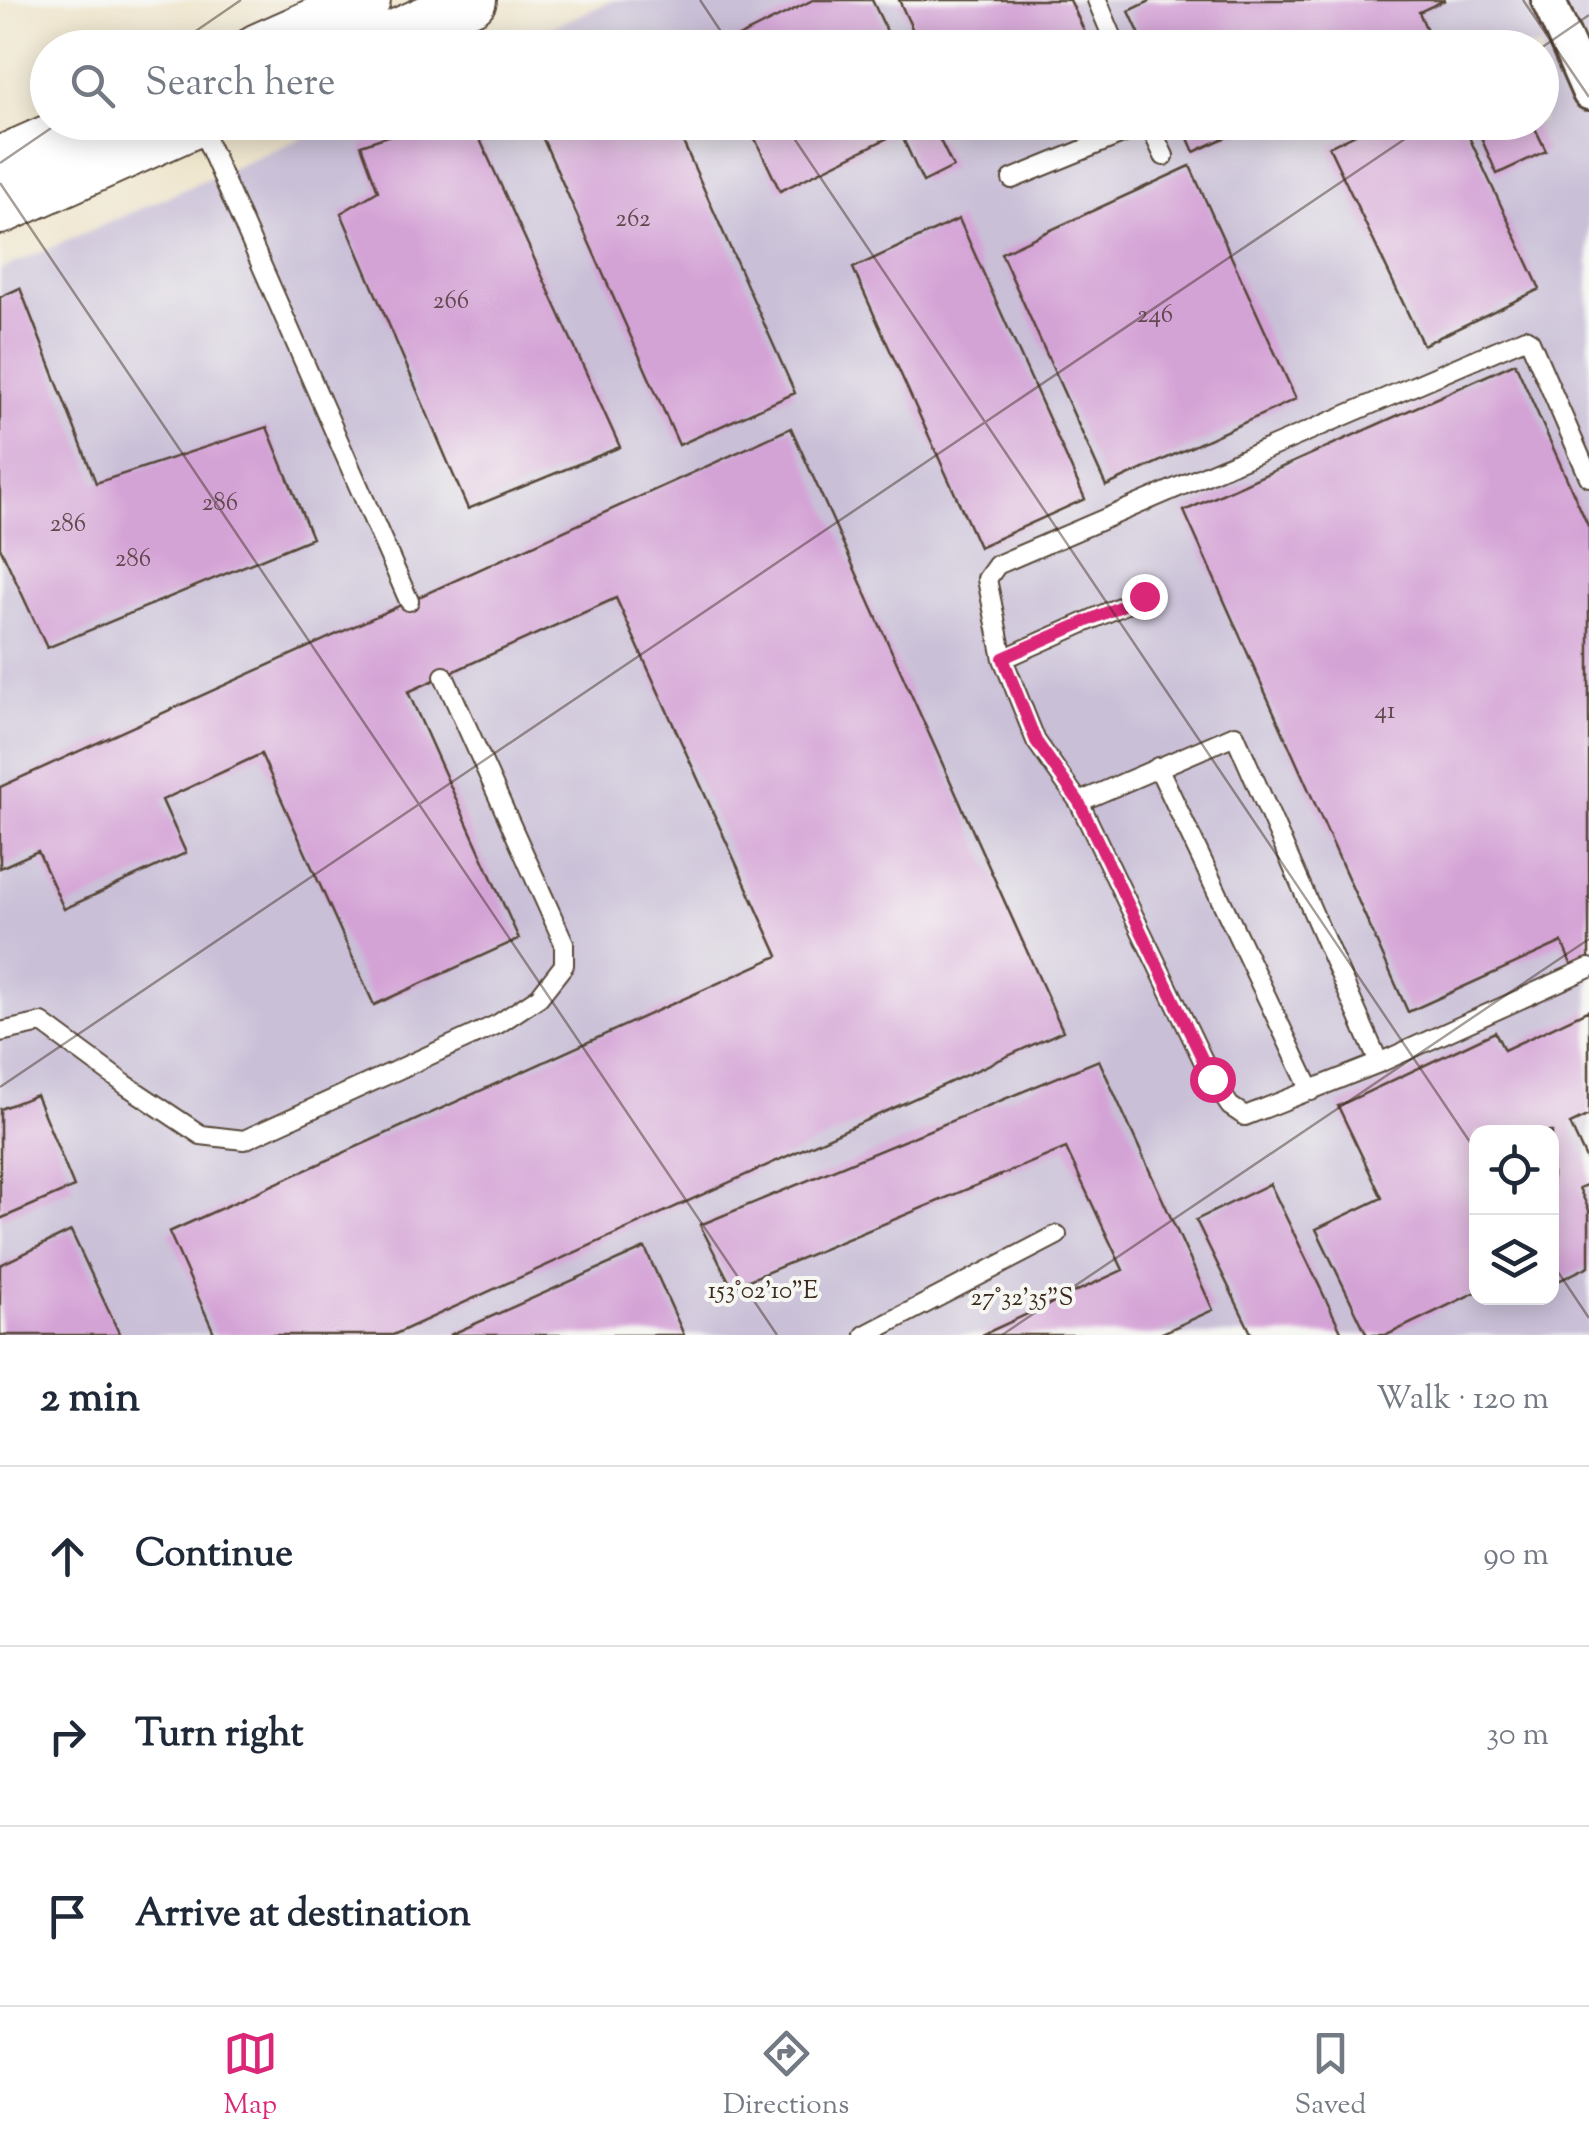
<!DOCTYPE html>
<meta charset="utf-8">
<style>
:root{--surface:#fff;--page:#f6f6f7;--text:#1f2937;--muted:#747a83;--line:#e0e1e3;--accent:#db2777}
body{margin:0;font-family:"Sorts Mill Goudy",serif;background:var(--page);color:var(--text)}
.controls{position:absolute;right:30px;bottom:30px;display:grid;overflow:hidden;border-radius:20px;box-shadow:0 5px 25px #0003}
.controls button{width:90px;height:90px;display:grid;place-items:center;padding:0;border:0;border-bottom:2px solid var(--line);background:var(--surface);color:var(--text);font:50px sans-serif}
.stop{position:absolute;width:30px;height:30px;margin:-22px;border:8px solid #db2777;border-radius:50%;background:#fff}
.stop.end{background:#db2777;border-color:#fff;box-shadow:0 2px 10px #0008}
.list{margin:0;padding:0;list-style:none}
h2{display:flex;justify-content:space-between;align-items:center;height:130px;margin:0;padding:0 40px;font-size:42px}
h2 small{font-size:32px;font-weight:400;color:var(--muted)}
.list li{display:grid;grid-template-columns:65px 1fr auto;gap:30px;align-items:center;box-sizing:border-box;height:180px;padding:0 40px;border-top:2px solid var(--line)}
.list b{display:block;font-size:38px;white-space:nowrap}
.list em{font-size:32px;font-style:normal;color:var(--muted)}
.icon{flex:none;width:55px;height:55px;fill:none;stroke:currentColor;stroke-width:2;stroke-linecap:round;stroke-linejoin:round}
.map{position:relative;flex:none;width:1589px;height:1335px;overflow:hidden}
.search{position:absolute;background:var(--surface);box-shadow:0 5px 25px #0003;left:30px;right:30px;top:30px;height:110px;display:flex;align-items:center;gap:25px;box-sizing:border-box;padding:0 35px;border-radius:55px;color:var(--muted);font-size:38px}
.sheet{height:670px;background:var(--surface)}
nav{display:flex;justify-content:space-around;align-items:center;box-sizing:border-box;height:140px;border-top:2px solid var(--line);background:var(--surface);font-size:28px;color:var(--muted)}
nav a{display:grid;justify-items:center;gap:5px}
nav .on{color:var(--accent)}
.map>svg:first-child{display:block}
.industrial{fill:#c9bfd7;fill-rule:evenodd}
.building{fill:#d4a3d6}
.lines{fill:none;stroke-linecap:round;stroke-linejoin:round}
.service-casing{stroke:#564638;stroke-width:22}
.minor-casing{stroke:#564638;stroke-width:38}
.secondary-casing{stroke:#564638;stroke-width:52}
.service{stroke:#fff;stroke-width:18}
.minor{stroke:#fff;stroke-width:32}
.secondary{stroke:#fff;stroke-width:48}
.route{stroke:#db2777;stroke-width:12}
.ticks{fill:none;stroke:#3b2a1e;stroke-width:2.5;stroke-opacity:0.45}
.labels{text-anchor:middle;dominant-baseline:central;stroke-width:8;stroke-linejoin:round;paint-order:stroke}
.number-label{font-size:25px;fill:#61484c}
.ticks-label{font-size:25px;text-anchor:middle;fill:#3b2a1e;stroke:#f6f6f2;stroke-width:8;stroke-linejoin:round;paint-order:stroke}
</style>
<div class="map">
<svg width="1589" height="1335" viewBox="0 0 1589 1335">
<rect width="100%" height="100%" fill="#f6f6f2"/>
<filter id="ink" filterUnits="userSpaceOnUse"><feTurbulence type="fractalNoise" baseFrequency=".01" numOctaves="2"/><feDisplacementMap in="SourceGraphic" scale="20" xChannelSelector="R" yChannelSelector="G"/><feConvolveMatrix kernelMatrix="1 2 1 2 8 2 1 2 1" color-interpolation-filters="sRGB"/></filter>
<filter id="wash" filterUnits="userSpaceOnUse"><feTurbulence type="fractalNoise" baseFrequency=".0048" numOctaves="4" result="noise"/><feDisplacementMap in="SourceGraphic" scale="40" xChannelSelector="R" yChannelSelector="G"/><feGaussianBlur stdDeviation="2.25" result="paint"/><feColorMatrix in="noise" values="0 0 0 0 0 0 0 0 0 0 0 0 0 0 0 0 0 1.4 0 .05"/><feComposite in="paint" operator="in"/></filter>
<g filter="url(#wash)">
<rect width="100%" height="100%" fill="#efe5cc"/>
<!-- industrial -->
<path class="industrial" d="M614,0H1589V1335H0V270L336,123L1542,122V48L506,47ZM1476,1132H1552V1298H1476Z"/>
<g id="blocks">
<!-- building -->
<path class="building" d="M813,0H872L895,48H716Z
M899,0H1070L1092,48H921Z
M1152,0H1445L1419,12L1432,42L1421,48H1146L1129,11Z
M429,122H472L620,447L468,509L341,213L378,191L361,145Z
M560,122H674L795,393L679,445L540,132Z
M747,122H931L953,167L923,182L900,132L780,191Z
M956,122H988L962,135Z
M1181,122H1259L1194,152Z
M1380,122H1462L1540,289L1423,345L1329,147Z
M1474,122H1532L1546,151L1497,174Z
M1190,166L1296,399L1106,486L1001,253Z
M959,219L1085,499L979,547L853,268Z
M20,288L96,483L267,427L312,538L47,648L0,547V297Z
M1515,363L1589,528V964L1574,971L1562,942L1408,1012L1184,511Z
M791,428L1063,1031L393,1335H215L169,1232L778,956L616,598L408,692L519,939L374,1005L261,754L162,800L186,853L64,909L38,851L0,868V787Z
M1589,1010V1115L1570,1124L1589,1165V1184L1579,1188L1589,1210V1266L1552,1284V1132H1476V1292L1387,1335H1367L1316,1229L1382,1198L1338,1106L1495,1032L1504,1050Z
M1099,1060L1213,1310L1158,1335H982L1123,1270L1066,1148L732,1287L700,1225Z
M36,1095L74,1187L0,1219V1109Z
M1270,1184L1343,1335H1252L1196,1220Z
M71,1231L120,1335H0V1265Z
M645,1248L684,1335H450Z"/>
</g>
</g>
<g filter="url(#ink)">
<use href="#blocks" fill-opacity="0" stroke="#564638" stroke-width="2.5"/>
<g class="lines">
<!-- service casing -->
<g class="service-casing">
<path id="service" d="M1097,0L1117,48
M1148,122L1164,156
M199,123L409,601
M1012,179L1149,123
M1589,477L1530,341L1525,338L997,565L987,579L1003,659L1036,741L1079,802L1212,1079L1230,1106L1245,1116L1379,1063L1589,968
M1003,659L1144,596
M1158,767L1311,1091
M1079,802L1235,735L1379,1063
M0,1032L42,1023L126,1085L201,1135L244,1140L498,1024L539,997L564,965V943L444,676
M865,1335L1057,1235"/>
</g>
<!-- minor casing -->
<g class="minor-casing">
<path id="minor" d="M1548,0L1589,93"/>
</g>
<!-- secondary casing -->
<g class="secondary-casing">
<path id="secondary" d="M258,48L366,0
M365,48L472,0
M0,161L88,122
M0,210L197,122"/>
</g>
<!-- service -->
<use href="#service" class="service"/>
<!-- minor -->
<use href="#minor" class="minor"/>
<!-- secondary -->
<use href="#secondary" class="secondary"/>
</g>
</g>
<g class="lines" filter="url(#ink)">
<!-- route -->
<path class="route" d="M1144,596L1003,658L1036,741L1079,802L1212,1079"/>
</g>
<!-- ticks -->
<path class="ticks" d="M700,0L732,48M1523,0L1589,97M171,48L241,0M1541,48L1589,15M783,122L1476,1151M0,163L60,122M0,183L777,1335M0,1087L1430,122M1552,1263L1589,1318M1002,1335L1589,939"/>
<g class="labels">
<!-- number labels -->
<g class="number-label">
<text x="633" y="220">262</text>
<text x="451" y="302">266</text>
<text x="1155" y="316">246</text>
<text x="220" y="504">286</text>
<text x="68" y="525">286</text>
<text x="133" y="560">286</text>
<text x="1385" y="712">41</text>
</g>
</g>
<g class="ticks-label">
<text x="763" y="1298">153°02'10"E</text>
<text x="1022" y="1305">27°32'35"S</text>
</g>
</svg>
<div class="controls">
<button><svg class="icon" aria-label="locate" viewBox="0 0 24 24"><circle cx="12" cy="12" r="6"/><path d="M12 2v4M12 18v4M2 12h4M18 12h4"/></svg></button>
<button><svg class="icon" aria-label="layers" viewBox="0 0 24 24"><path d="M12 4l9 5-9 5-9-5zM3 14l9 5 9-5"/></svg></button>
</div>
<div class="stop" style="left:1212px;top:1079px"></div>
<div class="stop end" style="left:1144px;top:596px"></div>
<div class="search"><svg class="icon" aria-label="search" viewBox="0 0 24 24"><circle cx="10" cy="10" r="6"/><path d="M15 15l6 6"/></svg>Search here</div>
</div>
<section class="sheet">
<h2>2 min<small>Walk · 120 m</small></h2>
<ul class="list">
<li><svg class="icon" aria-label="ahead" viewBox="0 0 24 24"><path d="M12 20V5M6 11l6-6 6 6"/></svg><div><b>Continue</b></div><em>90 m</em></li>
<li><svg class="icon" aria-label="right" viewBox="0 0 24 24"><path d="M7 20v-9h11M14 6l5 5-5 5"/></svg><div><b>Turn right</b></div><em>30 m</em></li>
<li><svg class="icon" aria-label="arrive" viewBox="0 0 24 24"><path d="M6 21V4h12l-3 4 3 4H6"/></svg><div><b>Arrive at destination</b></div></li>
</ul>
</section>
<nav>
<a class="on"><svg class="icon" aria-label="map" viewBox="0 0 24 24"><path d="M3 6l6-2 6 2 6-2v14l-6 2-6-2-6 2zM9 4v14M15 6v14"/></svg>Map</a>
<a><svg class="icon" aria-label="directions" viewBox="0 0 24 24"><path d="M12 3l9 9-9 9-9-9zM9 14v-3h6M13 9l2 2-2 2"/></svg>Directions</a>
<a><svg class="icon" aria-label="saved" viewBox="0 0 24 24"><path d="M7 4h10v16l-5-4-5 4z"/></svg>Saved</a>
</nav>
